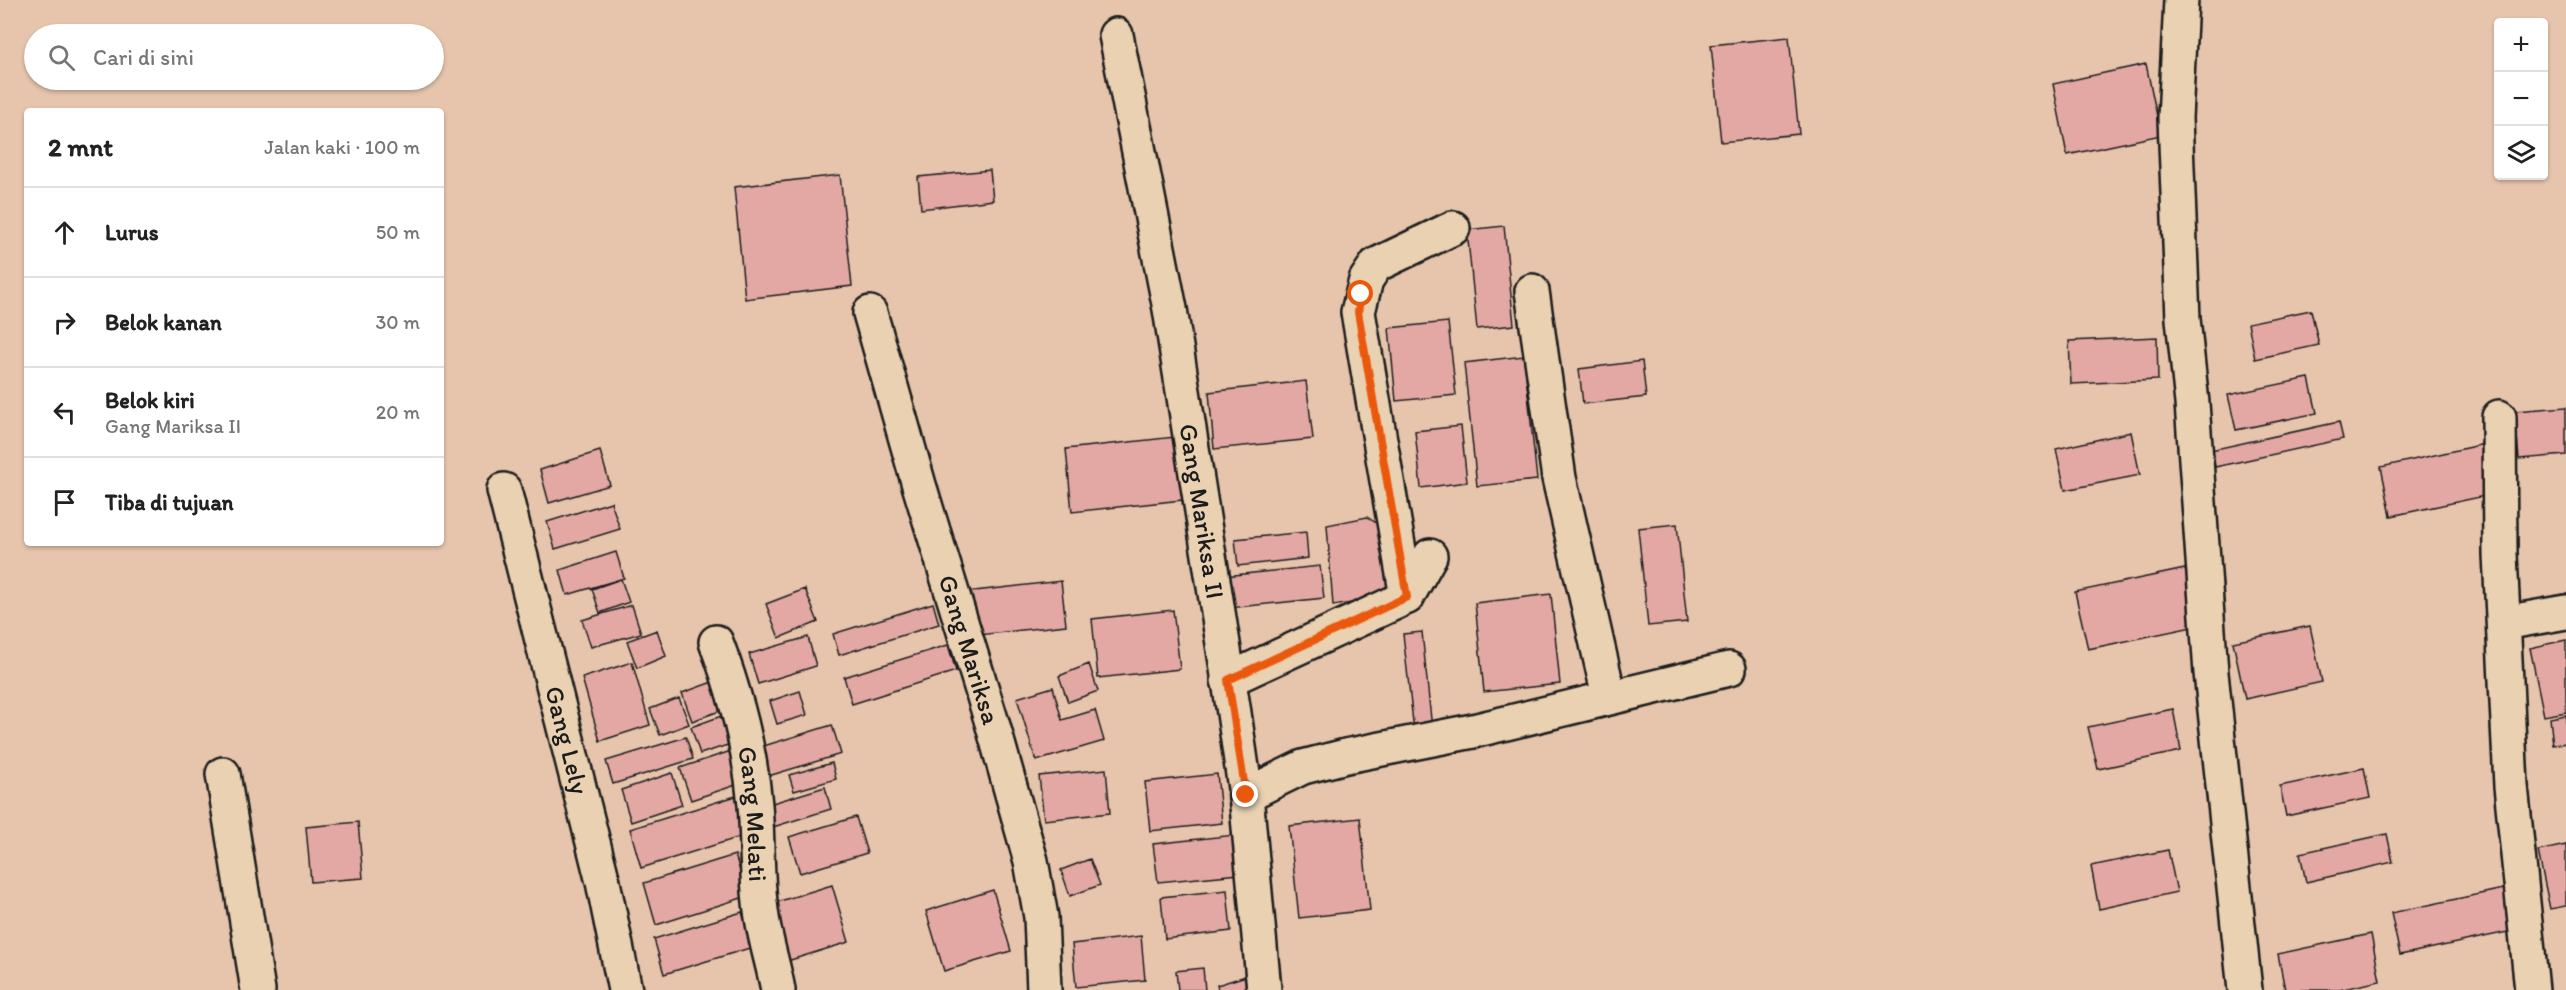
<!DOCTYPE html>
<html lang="id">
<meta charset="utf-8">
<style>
:root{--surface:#fff;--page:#f2f2f2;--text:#222;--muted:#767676;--line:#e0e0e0}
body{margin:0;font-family:Itim,sans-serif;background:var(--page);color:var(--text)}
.controls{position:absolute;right:18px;top:18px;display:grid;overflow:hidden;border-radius:6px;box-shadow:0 2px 4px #0004}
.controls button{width:54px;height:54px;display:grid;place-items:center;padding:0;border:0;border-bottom:2px solid var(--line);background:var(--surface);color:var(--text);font:30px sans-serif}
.stop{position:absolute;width:18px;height:18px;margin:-14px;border:4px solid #ea580c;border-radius:50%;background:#fff}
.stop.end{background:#ea580c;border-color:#fff;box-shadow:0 2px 6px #0008}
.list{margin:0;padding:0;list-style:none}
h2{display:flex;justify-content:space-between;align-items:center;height:78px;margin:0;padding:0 24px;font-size:26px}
h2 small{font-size:20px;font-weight:400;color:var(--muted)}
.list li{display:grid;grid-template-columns:39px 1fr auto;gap:18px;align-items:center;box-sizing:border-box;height:90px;padding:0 24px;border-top:2px solid var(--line)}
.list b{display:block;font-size:22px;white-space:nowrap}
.list p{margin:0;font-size:20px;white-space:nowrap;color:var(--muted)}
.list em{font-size:20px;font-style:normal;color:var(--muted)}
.icon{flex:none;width:33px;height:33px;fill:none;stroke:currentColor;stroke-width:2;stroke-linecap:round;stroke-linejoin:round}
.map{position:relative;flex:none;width:2566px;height:990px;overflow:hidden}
.search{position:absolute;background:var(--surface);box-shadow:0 2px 4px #0004;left:24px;top:24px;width:420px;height:66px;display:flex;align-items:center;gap:15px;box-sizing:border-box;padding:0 21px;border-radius:33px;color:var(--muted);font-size:22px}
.panel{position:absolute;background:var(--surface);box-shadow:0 2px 4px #0004;left:24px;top:108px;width:420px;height:438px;border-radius:6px}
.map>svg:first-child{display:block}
.building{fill:#e3a8a4;stroke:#1c1c1c;stroke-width:1.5}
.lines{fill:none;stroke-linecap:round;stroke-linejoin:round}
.minor-casing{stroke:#1c1c1c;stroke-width:38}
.minor{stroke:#e9d1b1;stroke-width:33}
.route{stroke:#ea580c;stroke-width:8}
.labels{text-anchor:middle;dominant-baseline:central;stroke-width:4.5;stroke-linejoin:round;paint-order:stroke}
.street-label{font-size:26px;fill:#1c1c1c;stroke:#e9d1b1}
</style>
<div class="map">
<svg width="2566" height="990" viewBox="0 0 2566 990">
<rect width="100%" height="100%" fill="#e7c5ad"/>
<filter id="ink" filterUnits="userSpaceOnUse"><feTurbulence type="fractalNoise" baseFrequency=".0167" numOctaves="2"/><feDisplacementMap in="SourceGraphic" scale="12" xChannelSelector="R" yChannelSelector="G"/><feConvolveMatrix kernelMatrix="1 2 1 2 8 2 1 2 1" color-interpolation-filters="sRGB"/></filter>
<g filter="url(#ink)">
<!-- building -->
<path class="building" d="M1789,37L1799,134L1721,142L1711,45Z
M2146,64L2161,135L2067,155L2053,84Z
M990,170L993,200L921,209L918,177Z
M840,175L852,286L745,299L734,187Z
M1504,226L1514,325L1477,329L1467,230Z
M2311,310L2319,345L2255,359L2248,323Z
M1448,322L1456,395L1396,401L1389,328Z
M2157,337L2158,380L2071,384L2069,341Z
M1524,356L1537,480L1477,486L1464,363Z
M1642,361L1646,397L1583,404L1579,369Z
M2309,378L2317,413L2236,430L2228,395Z
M1306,381L1313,439L1214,449L1209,392Z
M2566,407V455L2519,459L2515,411Z
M2339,422L2343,439L2215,467L2211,450Z
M1461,426L1467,482L1421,488L1415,431Z
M2131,432L2140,475L2065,490L2056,449Z
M1175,437L1182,500L1072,512L1066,449Z
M2484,444L2494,494L2391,516L2381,467Z
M600,451L610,485L549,503L540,470Z
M611,502L620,529L555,549L547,522Z
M1367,517L1379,525L1394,596L1333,606L1327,525Z
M1677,524L1687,622L1648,626L1638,528Z
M1306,532L1308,558L1238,566L1235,539Z
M616,552L624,578L567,595L560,570Z
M1320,566L1324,598L1229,608L1225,576Z
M2185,569L2197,626L2088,649L2075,592Z
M621,579L629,602L600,613L592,589Z
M1061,581L1066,625L970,636L966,592Z
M805,589L818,622L779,638L766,604Z
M1551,594L1560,684L1484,692L1475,603Z
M933,603L939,624L839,655L833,634Z
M632,605L641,633L591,647L582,620Z
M1173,610L1180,669L1098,678L1092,619Z
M2310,626L2322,682L2245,699L2233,642Z
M657,630L666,656L637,668L627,641Z
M1422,632L1432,729L1414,731L1403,634Z
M808,637L816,666L758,684L749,654Z
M2566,640V712L2544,716L2530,648Z
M948,645L956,671L852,704L844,677Z
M632,662L650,725L600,741L582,678Z
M1089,664L1098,691L1068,702L1059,676Z
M718,680L728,708L692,721L682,693Z
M1053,687L1062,720L1095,710L1104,741L1036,761L1017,698Z
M800,691L807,715L777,724L770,701Z
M679,698L689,724L660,735L650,709Z
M2173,709L2181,751L2098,769L2088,727Z
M727,714L737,742L700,754L691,727Z
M2566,715V743L2553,745L2550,718Z
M832,725L841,754L765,777L757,748Z
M686,737L693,759L613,784L606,761Z
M731,751L742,783L691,800L680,768Z
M832,763L836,779L794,791L789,775Z
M2364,768L2370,798L2286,816L2280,786Z
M1106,769L1110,813L1044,820L1039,776Z
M672,773L682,805L631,822L621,790Z
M1217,774L1222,823L1150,831L1145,782Z
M825,787L831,809L773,827L766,805Z
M736,796L747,835L641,868L630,829Z
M856,817L867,853L800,873L789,837Z
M1360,818L1370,910L1299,918L1289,826Z
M358,822L363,878L311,882L306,827Z
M2387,834L2393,862L2306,882L2300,853Z
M1235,835L1239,874L1158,882L1153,844Z
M2566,845V906L2550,909L2538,851Z
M2168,850L2177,892L2099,909L2091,866Z
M735,855L748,896L656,925L644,883Z
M1090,859L1100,885L1070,896L1061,870Z
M832,885L849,942L784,962L767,905Z
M2508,888L2517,930L2400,955L2391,913Z
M993,890L1011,951L944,971L926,911Z
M1227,890L1231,931L1165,939L1161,897Z
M742,912L753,947L664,974L654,939Z
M2371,934L2380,981L2339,990H2285L2278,954Z
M1141,936L1145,980L1076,987L1072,944Z
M1203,968L1205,990H1178L1176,971Z
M1246,976L1251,990H1218L1217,985Z"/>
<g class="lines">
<!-- minor casing -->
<g class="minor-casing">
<g id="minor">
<path d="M2181,0L2175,118L2183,319L2192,403L2211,673L2245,990"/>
<path id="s1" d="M1116,35L1170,309L1234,713L1246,795L1264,990"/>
<path d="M1532,291L1559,478L1609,696"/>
<path id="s2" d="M870,313L919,485L993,726L1031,861L1041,917L1044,990"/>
<path d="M2499,417L2500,554L2511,786L2532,990"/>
<path id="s3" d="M504,490L603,882L625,990"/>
<path d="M1407,597L1358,312L1366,280L1376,265L1453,228"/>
<path d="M2504,623L2566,612"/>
<path id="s4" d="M716,642C736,695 750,748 755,805C758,840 756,875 761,910C764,937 773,963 778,990"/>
<path d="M1228,680L1407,597L1430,556"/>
<path d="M223,774L258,990"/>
<path d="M1246,795L1303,767L1346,756L1473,731L1729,669"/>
</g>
</g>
<!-- minor -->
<use href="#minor" class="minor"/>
</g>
</g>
<g class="lines" filter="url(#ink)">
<!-- route -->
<path class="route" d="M1246,795L1228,680L1407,597L1358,312L1361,294"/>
</g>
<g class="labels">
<!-- street labels -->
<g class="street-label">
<text stroke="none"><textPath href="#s1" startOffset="484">Gang Mariksa II</textPath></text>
<text stroke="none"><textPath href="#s2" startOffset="351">Gang Mariksa</textPath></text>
<text stroke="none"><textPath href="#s3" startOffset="258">Gang Lely</textPath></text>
<text stroke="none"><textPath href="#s4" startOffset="177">Gang Melati</textPath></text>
</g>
</g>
</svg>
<div class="controls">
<button>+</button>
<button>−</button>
<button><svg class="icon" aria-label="layers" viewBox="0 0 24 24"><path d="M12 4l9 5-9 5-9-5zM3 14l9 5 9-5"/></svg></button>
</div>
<div class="stop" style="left:1361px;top:294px"></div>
<div class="stop end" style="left:1246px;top:795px"></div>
<div class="search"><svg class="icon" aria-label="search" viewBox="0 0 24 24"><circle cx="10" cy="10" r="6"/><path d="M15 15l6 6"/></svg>Cari di sini</div>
<section class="panel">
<h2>2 mnt<small>Jalan kaki · 100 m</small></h2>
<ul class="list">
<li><svg class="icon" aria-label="ahead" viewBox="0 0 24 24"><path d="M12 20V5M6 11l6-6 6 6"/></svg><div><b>Lurus</b></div><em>50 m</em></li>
<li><svg class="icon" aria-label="right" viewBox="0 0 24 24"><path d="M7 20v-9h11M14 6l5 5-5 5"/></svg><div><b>Belok kanan</b></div><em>30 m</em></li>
<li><svg class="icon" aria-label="left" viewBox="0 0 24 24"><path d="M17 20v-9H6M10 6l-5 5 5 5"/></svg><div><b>Belok kiri</b><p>Gang Mariksa II</p></div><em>20 m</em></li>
<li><svg class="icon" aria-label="arrive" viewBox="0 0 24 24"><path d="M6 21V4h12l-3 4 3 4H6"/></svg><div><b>Tiba di tujuan</b></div></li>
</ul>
</section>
</div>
